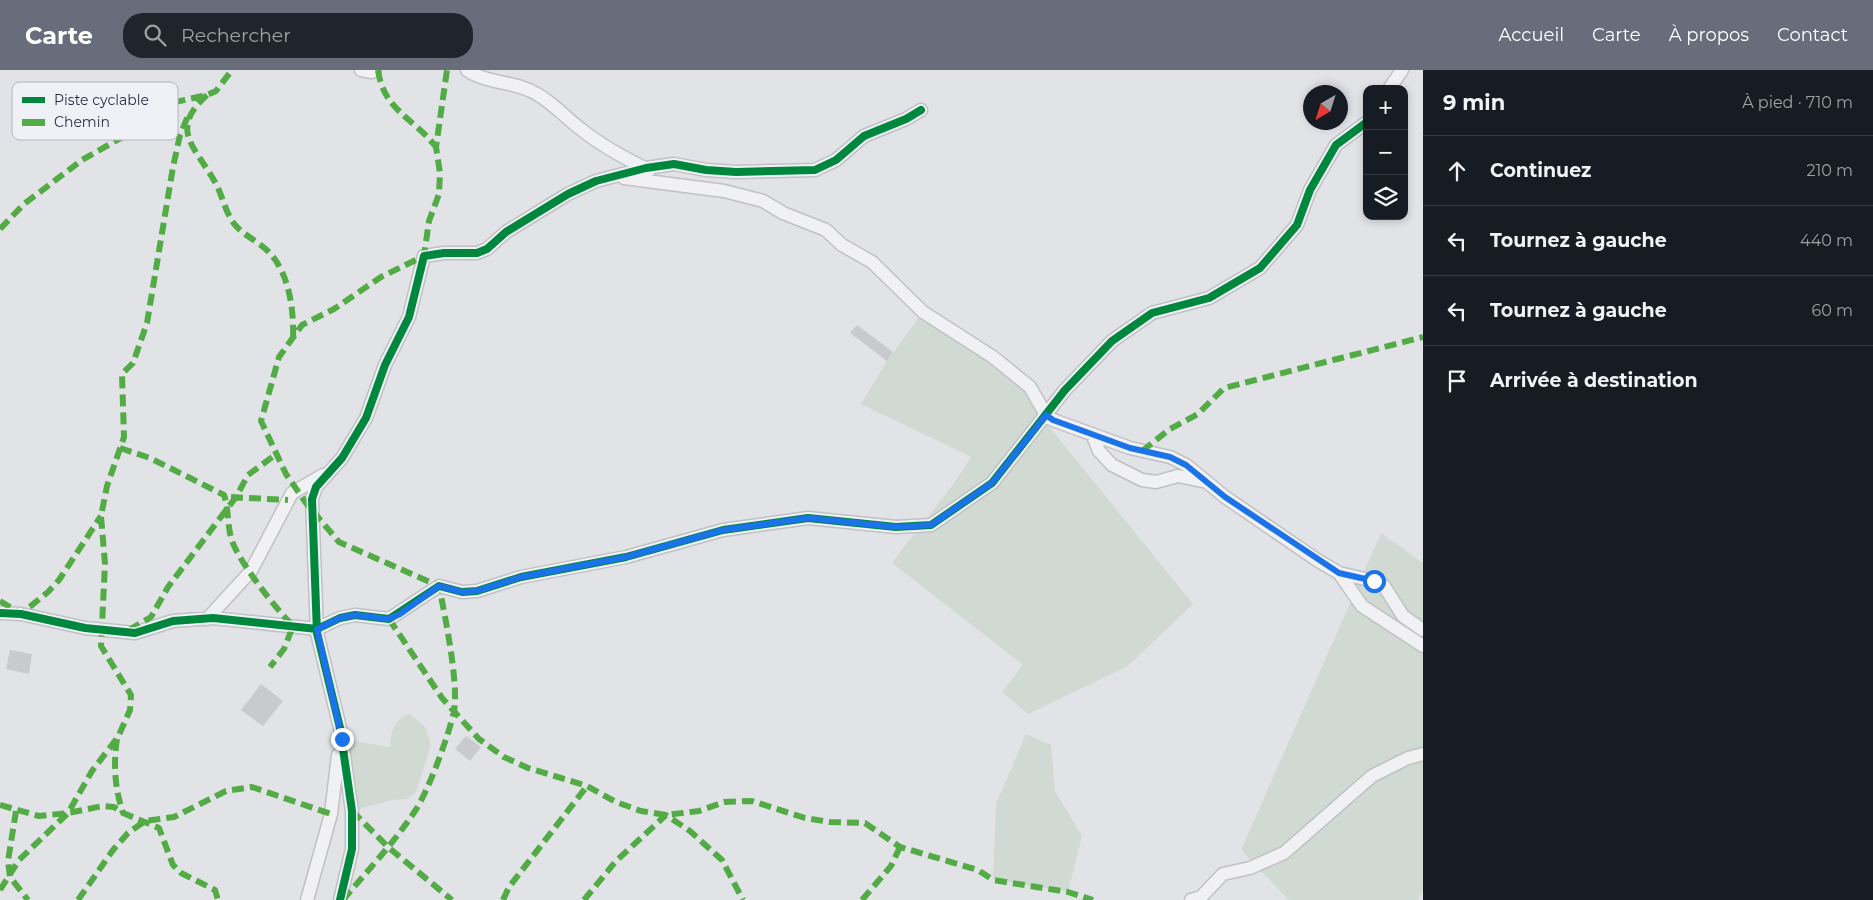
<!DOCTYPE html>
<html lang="fr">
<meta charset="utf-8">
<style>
:root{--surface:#171b24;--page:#20242c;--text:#f1f3f6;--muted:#9ea1a6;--line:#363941;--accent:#696d7b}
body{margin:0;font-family:Montserrat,sans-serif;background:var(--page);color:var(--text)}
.controls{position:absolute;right:15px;top:15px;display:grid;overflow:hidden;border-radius:10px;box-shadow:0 2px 8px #0003}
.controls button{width:45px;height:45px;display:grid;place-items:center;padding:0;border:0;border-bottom:1px solid var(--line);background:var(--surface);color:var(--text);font:25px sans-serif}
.compass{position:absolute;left:1303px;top:15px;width:45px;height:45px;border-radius:50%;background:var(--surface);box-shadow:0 2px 8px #0003;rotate:219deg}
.stop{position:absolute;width:15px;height:15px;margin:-11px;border:4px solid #1a73e8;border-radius:50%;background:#fff}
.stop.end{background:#1a73e8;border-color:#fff;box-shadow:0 1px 5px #0008}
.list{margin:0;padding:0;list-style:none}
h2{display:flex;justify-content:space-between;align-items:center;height:65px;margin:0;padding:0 20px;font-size:21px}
h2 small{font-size:16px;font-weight:400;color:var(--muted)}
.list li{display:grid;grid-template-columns:32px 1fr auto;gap:15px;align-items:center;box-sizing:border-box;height:70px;padding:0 20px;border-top:1px solid var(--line)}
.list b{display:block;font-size:19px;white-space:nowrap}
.list em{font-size:16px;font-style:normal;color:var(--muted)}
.icon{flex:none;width:28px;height:28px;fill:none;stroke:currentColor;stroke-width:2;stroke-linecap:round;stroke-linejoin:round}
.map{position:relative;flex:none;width:1423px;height:830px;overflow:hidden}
header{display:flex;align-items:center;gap:30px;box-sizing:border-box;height:70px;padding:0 25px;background:var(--accent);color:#fff}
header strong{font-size:24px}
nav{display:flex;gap:28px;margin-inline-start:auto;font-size:18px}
.search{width:350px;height:45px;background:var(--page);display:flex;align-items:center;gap:12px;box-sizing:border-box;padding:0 18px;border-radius:20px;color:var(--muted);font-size:19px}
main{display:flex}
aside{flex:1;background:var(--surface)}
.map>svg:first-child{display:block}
.green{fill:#d1dad2}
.building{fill:#c8cace}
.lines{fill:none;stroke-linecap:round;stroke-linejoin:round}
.street-casing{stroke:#c0c1c5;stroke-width:15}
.street{stroke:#f1f1f3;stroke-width:12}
.quiet{stroke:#53ab46;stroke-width:6;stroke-dasharray:12 6;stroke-linecap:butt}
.cycleway-casing{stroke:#eff1f7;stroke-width:11}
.cycleway{stroke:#00873e;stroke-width:8}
.route{stroke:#1a73e8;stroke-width:6}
.key{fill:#eff1f7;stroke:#b3b6c0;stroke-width:1}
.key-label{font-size:14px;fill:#282e41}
</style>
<header>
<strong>Carte</strong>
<div class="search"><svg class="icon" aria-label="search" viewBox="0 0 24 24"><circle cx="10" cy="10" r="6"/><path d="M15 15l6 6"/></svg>Rechercher</div>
<nav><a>Accueil</a><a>Carte</a><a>À propos</a><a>Contact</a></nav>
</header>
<main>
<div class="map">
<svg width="1423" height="830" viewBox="0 0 1423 830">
<rect width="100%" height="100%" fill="#e2e3e7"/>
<!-- green -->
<path class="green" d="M923,242L1030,317L1043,349L1193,534L1128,596L1028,644L1002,622L1023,595L892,493C918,457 948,425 971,387L861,334L887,291Z
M1381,463L1423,493V819L1418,830H1289L1241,780Z
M410,644L425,657L431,675L416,722L407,729L392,730L352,741L342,669L390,677C391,660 394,650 410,644Z
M1026,664L1051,675L1055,721L1082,766L1068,822L993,810L996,734Z"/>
<!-- building -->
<path class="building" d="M857,255L893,282L887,291L850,263Z
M10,580L32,584L29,604L6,599Z
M261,614L283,631L263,656L241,640Z
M466,666L481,677L470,691L455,679Z"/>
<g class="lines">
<!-- street casing -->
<g class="street-casing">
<path id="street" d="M361,0L372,2L375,0
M467,0C487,14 516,11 537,24C554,34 566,48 582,60C602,76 626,89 649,100
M1389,19L1402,0
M624,108L724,121L763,131L783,143L826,160L842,175L872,192L923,242L993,287L1030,317L1046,345L1053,350L1130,378L1170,387L1186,395L1225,427L1317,490L1339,503L1374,511L1384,516L1403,546L1423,560
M1092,364L1099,381L1112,395L1142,410L1156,412L1178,406L1202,411
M1339,503L1362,536L1423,576
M0,543L21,544L85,558L135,563L173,551L213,548L317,559L340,548L355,545L389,549L439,516L462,522L477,521L521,507L626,487L723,460L808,448L896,457L931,455L992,413L1065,320L1112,271L1152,243L1209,228L1260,198L1297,155L1310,120L1336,75L1367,52
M207,549L251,501L292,423L323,405
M307,830L331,744L338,685
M340,830L352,779V741L340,658L317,563L312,429L316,417L342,388L366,348L385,295L409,247L424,186L444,183H477L487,179L506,162L568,124L596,111L646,98L674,94L706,100L736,102L815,100L836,90L864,66L906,49L921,40
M1191,830L1201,827L1223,804L1250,798L1284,783L1372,706L1408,688L1423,684"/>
</g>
<!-- street -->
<use href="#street" class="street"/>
<!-- quiet -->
<path class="quiet" d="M378,0C384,41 413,47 436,77
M207,25C167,61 197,78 216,114C223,127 226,145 236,156C247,168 264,174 274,188C290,210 294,242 293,269
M0,159L24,134L82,90L142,56L171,33L207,25L216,21L232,0
M120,378L150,388L224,425C229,440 227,456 232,471C240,493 276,539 293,556L284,579L270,597
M1142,381L1170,359L1198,344L1224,318L1423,267
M231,427L288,430
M0,531L21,544L48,522L59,510L101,446
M389,549L442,628L479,669L504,687L528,698L587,716L616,732L641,741L666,745L699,741L724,732L752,731L805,748L830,752L865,753L900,777L978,800L993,810L1068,822L1093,830
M129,560L151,547L168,517L236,427L248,405L275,385
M117,669C113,695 115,719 123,743
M0,735L39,746L68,743L103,736L114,737L123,743L159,758L173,795L181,803L215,820L218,830
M16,741L8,791L10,807L28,830
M352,741L388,777L452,830
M0,820L19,790L68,743L92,701L118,667L130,640L131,625L101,576L105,494L101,446L107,416L124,367L122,304L133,293L147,253L173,97L180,65L188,46
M78,830L113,780L128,763L145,751L174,747L226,721L252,717L331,744
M343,830C367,801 394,773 415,741C428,722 449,665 454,641C459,614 445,546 439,516L339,472L306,433L286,404L261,351L279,287L302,255L334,239L381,207L424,186L429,151L439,124L440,103L436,77L447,0
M503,830L509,817L587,716
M584,830L616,791L666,745L690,761L722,790L743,830
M862,830L891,796L900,777"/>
<!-- cycleway casing -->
<g class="cycleway-casing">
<path id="cycleway" d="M0,543L21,544L85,558L135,563L173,551L213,548L317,559L340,548L355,545L389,549L439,516L462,522L477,521L521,507L626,487L723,460L808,448L896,457L931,455L992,413L1065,320L1112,271L1152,243L1209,228L1260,198L1297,155L1310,120L1336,75L1367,52
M340,830L352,779V741L340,658L317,563L312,429L316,417L342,388L366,348L385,295L409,247L424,186L444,183H477L487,179L506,162L568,124L596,111L646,98L674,94L706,100L736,102L815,100L836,90L864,66L906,49L921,40"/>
</g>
<!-- cycleway -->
<use href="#cycleway" class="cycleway"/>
</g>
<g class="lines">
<!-- route -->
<path class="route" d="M342,669L317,559L340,548L355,545L389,549L400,544L439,516L462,522L477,521L521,507L626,487L723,460L808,448L896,457L931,455L992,413L1046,345L1053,350L1130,378L1170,387L1186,395L1225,427L1339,503L1374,511"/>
</g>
<!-- legend -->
<rect x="12" y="12" width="166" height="58" rx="8" class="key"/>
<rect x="22" y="27" width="23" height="6" fill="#00873e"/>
<rect x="22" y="49" width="23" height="7" fill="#53ab46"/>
<g class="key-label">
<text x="54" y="35">Piste cyclable</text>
<text x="54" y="57">Chemin</text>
</g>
</svg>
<div class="controls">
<button>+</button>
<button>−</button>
<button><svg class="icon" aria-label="layers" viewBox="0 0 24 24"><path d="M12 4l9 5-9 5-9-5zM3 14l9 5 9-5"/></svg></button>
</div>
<svg class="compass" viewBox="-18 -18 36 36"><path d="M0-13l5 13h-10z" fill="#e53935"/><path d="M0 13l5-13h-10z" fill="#9ea1a6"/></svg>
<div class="stop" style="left:1374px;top:511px"></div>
<div class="stop end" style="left:342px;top:669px"></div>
</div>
<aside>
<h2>9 min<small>À pied · 710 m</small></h2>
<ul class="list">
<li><svg class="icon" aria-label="ahead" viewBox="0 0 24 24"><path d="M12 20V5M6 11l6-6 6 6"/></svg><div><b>Continuez</b></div><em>210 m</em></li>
<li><svg class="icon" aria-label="left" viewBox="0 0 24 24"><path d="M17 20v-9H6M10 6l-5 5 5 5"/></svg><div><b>Tournez à gauche</b></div><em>440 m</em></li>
<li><svg class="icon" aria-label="left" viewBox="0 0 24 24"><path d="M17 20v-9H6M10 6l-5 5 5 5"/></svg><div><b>Tournez à gauche</b></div><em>60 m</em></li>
<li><svg class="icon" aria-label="arrive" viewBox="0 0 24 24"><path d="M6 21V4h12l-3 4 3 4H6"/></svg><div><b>Arrivée à destination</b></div></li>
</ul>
</aside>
</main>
